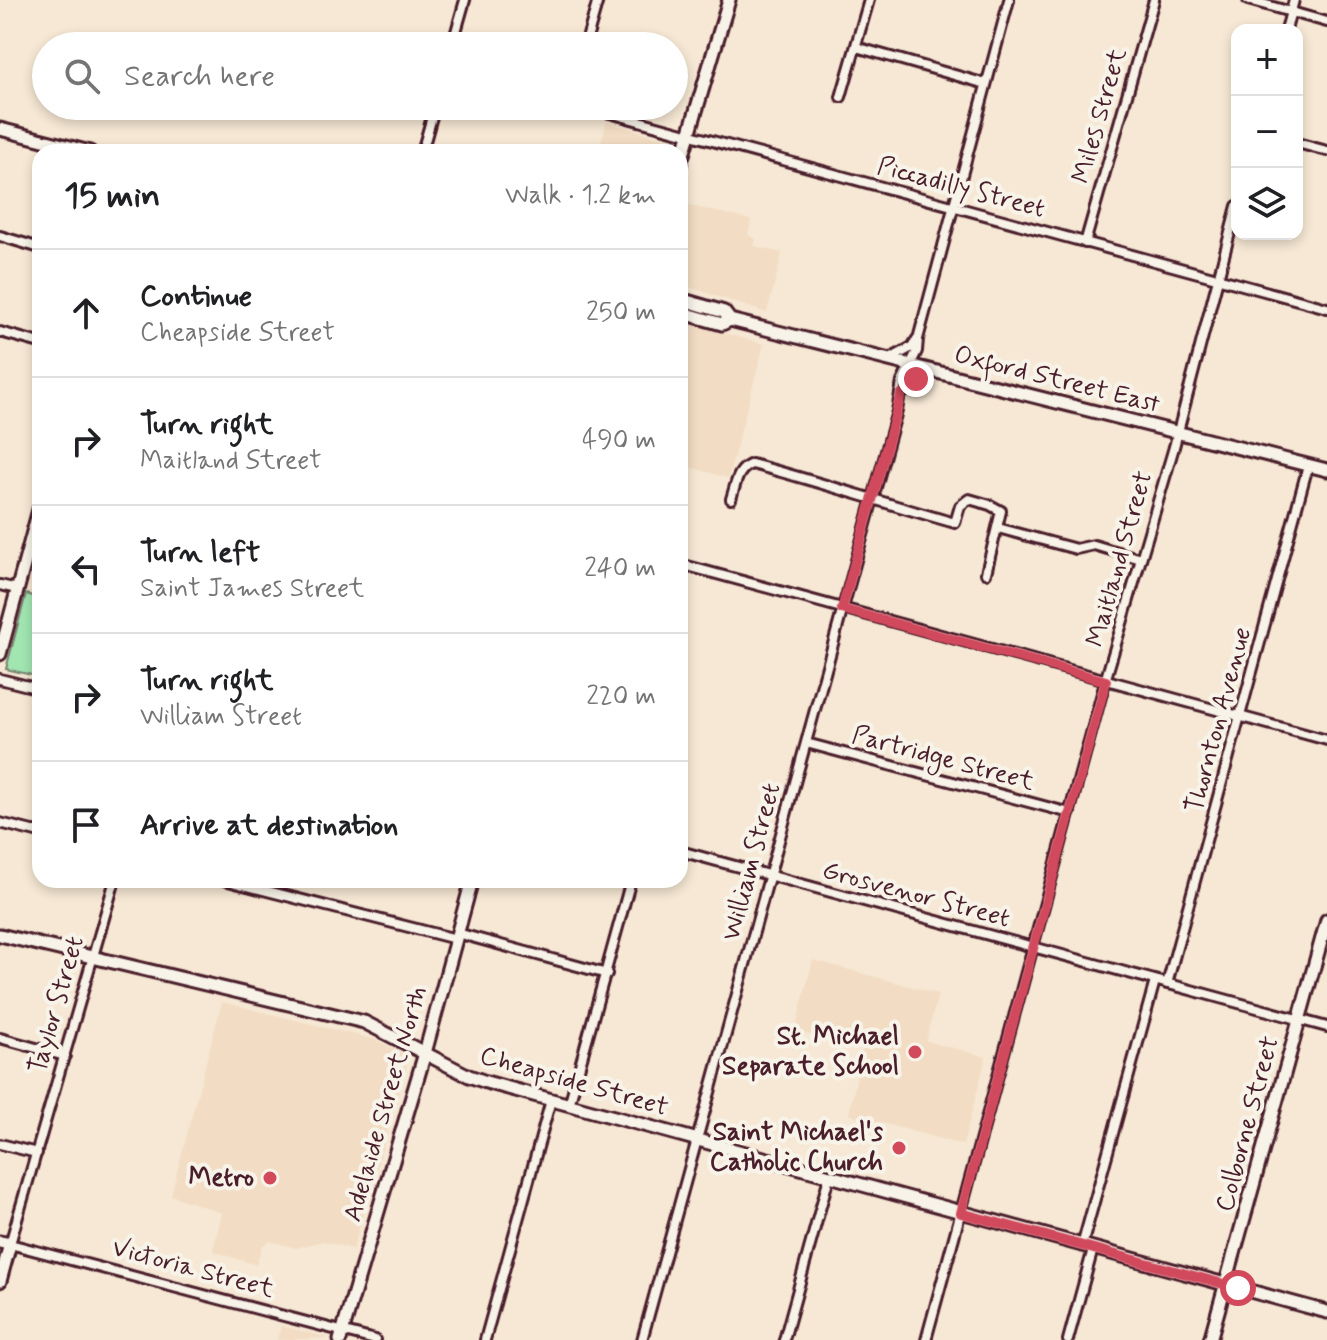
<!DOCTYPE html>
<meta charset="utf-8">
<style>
:root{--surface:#fff;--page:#f6f6f6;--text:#202124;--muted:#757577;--line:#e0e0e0}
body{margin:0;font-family:Mynerve,sans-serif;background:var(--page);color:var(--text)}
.controls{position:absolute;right:24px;top:24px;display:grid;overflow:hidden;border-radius:16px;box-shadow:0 4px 12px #0003}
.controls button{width:72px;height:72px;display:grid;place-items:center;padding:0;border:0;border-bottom:2px solid var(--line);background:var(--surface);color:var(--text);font:40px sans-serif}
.stop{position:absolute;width:24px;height:24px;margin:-18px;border:6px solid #d1495b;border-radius:50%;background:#fff}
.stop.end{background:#d1495b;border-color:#fff;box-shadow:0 2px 8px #0008}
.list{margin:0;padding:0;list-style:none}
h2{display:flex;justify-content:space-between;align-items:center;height:104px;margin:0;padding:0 32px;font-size:34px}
h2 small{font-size:26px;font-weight:400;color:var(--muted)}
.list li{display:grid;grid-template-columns:52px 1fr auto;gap:24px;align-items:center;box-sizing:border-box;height:128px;padding:0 32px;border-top:2px solid var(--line)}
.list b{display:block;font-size:30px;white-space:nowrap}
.list p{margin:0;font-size:26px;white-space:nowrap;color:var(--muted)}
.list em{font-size:26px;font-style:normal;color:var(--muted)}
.icon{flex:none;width:44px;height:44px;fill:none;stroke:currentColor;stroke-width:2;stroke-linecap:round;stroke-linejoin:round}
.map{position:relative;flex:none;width:1327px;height:1340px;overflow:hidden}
.search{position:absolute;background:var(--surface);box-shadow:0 4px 12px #0003;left:32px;top:32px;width:656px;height:88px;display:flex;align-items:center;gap:20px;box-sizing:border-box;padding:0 28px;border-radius:44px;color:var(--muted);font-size:30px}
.panel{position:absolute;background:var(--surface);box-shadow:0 4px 12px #0003;left:32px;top:144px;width:656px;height:744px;border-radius:24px}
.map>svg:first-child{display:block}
.built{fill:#f2dcc3}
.green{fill:#a1e5b1;stroke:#76826e;stroke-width:2}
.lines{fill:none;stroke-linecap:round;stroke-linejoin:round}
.street-casing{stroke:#4a1f2b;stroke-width:14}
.secondary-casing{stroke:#4a1f2b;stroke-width:17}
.street{stroke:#f7f3e8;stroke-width:8}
.secondary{stroke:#f7f3e8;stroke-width:11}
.route{stroke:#d1495b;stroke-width:10}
.poi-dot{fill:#d1495b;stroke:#f7f3e8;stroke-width:3}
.labels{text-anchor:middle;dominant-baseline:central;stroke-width:8;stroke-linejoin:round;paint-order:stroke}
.street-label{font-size:26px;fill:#4a1f2b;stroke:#f7f3e8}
.poi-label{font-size:26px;font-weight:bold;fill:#4a1f2b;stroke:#f7f3e8;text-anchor:end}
</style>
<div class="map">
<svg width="1327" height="1340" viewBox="0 0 1327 1340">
<rect width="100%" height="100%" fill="#f6e8d4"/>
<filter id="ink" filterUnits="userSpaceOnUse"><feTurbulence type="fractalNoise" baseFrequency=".0125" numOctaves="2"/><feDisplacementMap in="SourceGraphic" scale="16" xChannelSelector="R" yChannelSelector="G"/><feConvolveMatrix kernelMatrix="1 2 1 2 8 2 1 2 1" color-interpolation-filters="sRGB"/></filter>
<g filter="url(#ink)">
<!-- built -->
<path class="built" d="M607,122L677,142L674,152H598Z
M688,205L751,220L748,235L756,239L754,246L782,253L767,313L680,284V233Z
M680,321L764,344L728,478L680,464Z
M813,960L938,994L926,1041L986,1057L963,1145L849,1114L863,1048L795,1031Z
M222,1002L376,1040L404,1054L408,1060L353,1249L322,1241L297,1248L270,1241L262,1246L256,1265L213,1251L222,1213L171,1195Z
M281,1326L329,1338L277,1340Z"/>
<!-- green -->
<path class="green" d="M26,594L40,598V677L6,669Z"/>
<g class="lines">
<!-- street casing -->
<g class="street-casing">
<path id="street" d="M1248,0L1327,22
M1286,30L1294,0
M452,46L465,0
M585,46L598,0
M856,47L986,84
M841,97L869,0
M584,106L1327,308
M1297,143L1327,151
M422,152L435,106
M0,236L40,248
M1085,243L1154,0
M0,332L40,343
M890,359L912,347L917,339
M901,395L916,379L933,372
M731,499C736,484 737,469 752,464C820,482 887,504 955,523L960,506L969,499L990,505L1001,511L986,573
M998,528L1076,549L1094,545L1141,559
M680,564L1327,740
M0,585L17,589
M0,679L40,689
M806,743L1070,813
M0,823L40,833
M680,851L1327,1027
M115,880L10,1244L375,1340
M224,880L456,939
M457,933L607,974
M1167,984L1308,466
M0,1038L65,1056
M569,1105L631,880
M0,1144L37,1153
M1082,1246L1155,981
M485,1340L551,1100
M642,1340L897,411L902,382L917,351L918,339L1009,0
M784,1340L829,1177
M926,1340L1108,671L1174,447L1237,206
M1068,1340L1093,1249"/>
</g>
<!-- secondary casing -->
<g class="secondary-casing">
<path id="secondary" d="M0,129L90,152
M680,165L729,0
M680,299L724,312L730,320
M680,312L722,324L730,320L1327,470
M0,654L40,506
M0,935L364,1022L469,1076L486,1082L1327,1312
M0,1242L10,1244L0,1281
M340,1340L425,1053L472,880
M1210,1340L1327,920"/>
</g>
<!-- street -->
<use href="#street" class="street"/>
<!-- secondary -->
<use href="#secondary" class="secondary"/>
</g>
</g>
<g class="lines" filter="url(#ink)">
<!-- route -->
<path class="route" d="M916,379L901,395L842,609L1106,681L961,1213L1238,1288"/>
</g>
<!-- markers -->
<g class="poi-dot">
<circle cx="915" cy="1052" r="8"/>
<circle cx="899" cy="1148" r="8"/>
<circle cx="270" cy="1178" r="8"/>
</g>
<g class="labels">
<!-- street labels -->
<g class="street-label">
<text transform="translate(1100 116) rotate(-74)">Miles Street</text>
<text transform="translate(961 188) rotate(15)">Piccadilly Street</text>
<text transform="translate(1057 380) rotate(14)">Oxford Street East</text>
<text transform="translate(1120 559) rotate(-74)">Maitland Street</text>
<text transform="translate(1219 720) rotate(-75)">Thornton Avenue</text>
<text transform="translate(943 759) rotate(15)">Partridge Street</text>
<text transform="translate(752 862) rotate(-75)">William Street</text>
<text transform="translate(916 895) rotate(15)">Grosvenor Street</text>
<text transform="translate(57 1005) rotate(-74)">Taylor Street</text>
<text transform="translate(574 1082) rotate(16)">Cheapside Street</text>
<text transform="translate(386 1104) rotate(-74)">Adelaide Street North</text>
<text transform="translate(1248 1124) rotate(-75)">Colborne Street</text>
<text transform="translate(193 1269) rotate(15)">Victoria Street</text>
</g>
<!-- poi labels -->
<g class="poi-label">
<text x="899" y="1037">St. Michael<tspan x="899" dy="30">Separate School</tspan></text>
<text x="883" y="1133">Saint Michael's<tspan x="883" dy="30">Catholic Church</tspan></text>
<text x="254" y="1178">Metro</text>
</g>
</g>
</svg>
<div class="controls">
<button>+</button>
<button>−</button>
<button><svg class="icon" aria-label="layers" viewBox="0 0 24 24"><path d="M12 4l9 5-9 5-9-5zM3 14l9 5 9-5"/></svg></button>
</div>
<div class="stop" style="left:1238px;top:1288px"></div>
<div class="stop end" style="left:916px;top:379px"></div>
<div class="search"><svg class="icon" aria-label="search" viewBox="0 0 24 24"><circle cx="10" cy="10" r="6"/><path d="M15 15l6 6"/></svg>Search here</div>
<section class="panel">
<h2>15 min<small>Walk · 1.2 km</small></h2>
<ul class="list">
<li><svg class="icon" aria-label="ahead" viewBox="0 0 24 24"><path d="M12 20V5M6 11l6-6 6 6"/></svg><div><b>Continue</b><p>Cheapside Street</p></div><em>250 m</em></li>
<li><svg class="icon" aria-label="right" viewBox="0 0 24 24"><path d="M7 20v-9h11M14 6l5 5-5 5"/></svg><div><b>Turn right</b><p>Maitland Street</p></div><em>490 m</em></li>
<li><svg class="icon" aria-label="left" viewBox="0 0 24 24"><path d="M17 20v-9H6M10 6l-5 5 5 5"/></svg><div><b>Turn left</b><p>Saint James Street</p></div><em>240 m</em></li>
<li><svg class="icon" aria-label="right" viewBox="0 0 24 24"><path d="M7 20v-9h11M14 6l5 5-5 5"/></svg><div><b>Turn right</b><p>William Street</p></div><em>220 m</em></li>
<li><svg class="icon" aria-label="arrive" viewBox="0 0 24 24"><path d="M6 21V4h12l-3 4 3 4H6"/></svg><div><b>Arrive at destination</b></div></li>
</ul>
</section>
</div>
